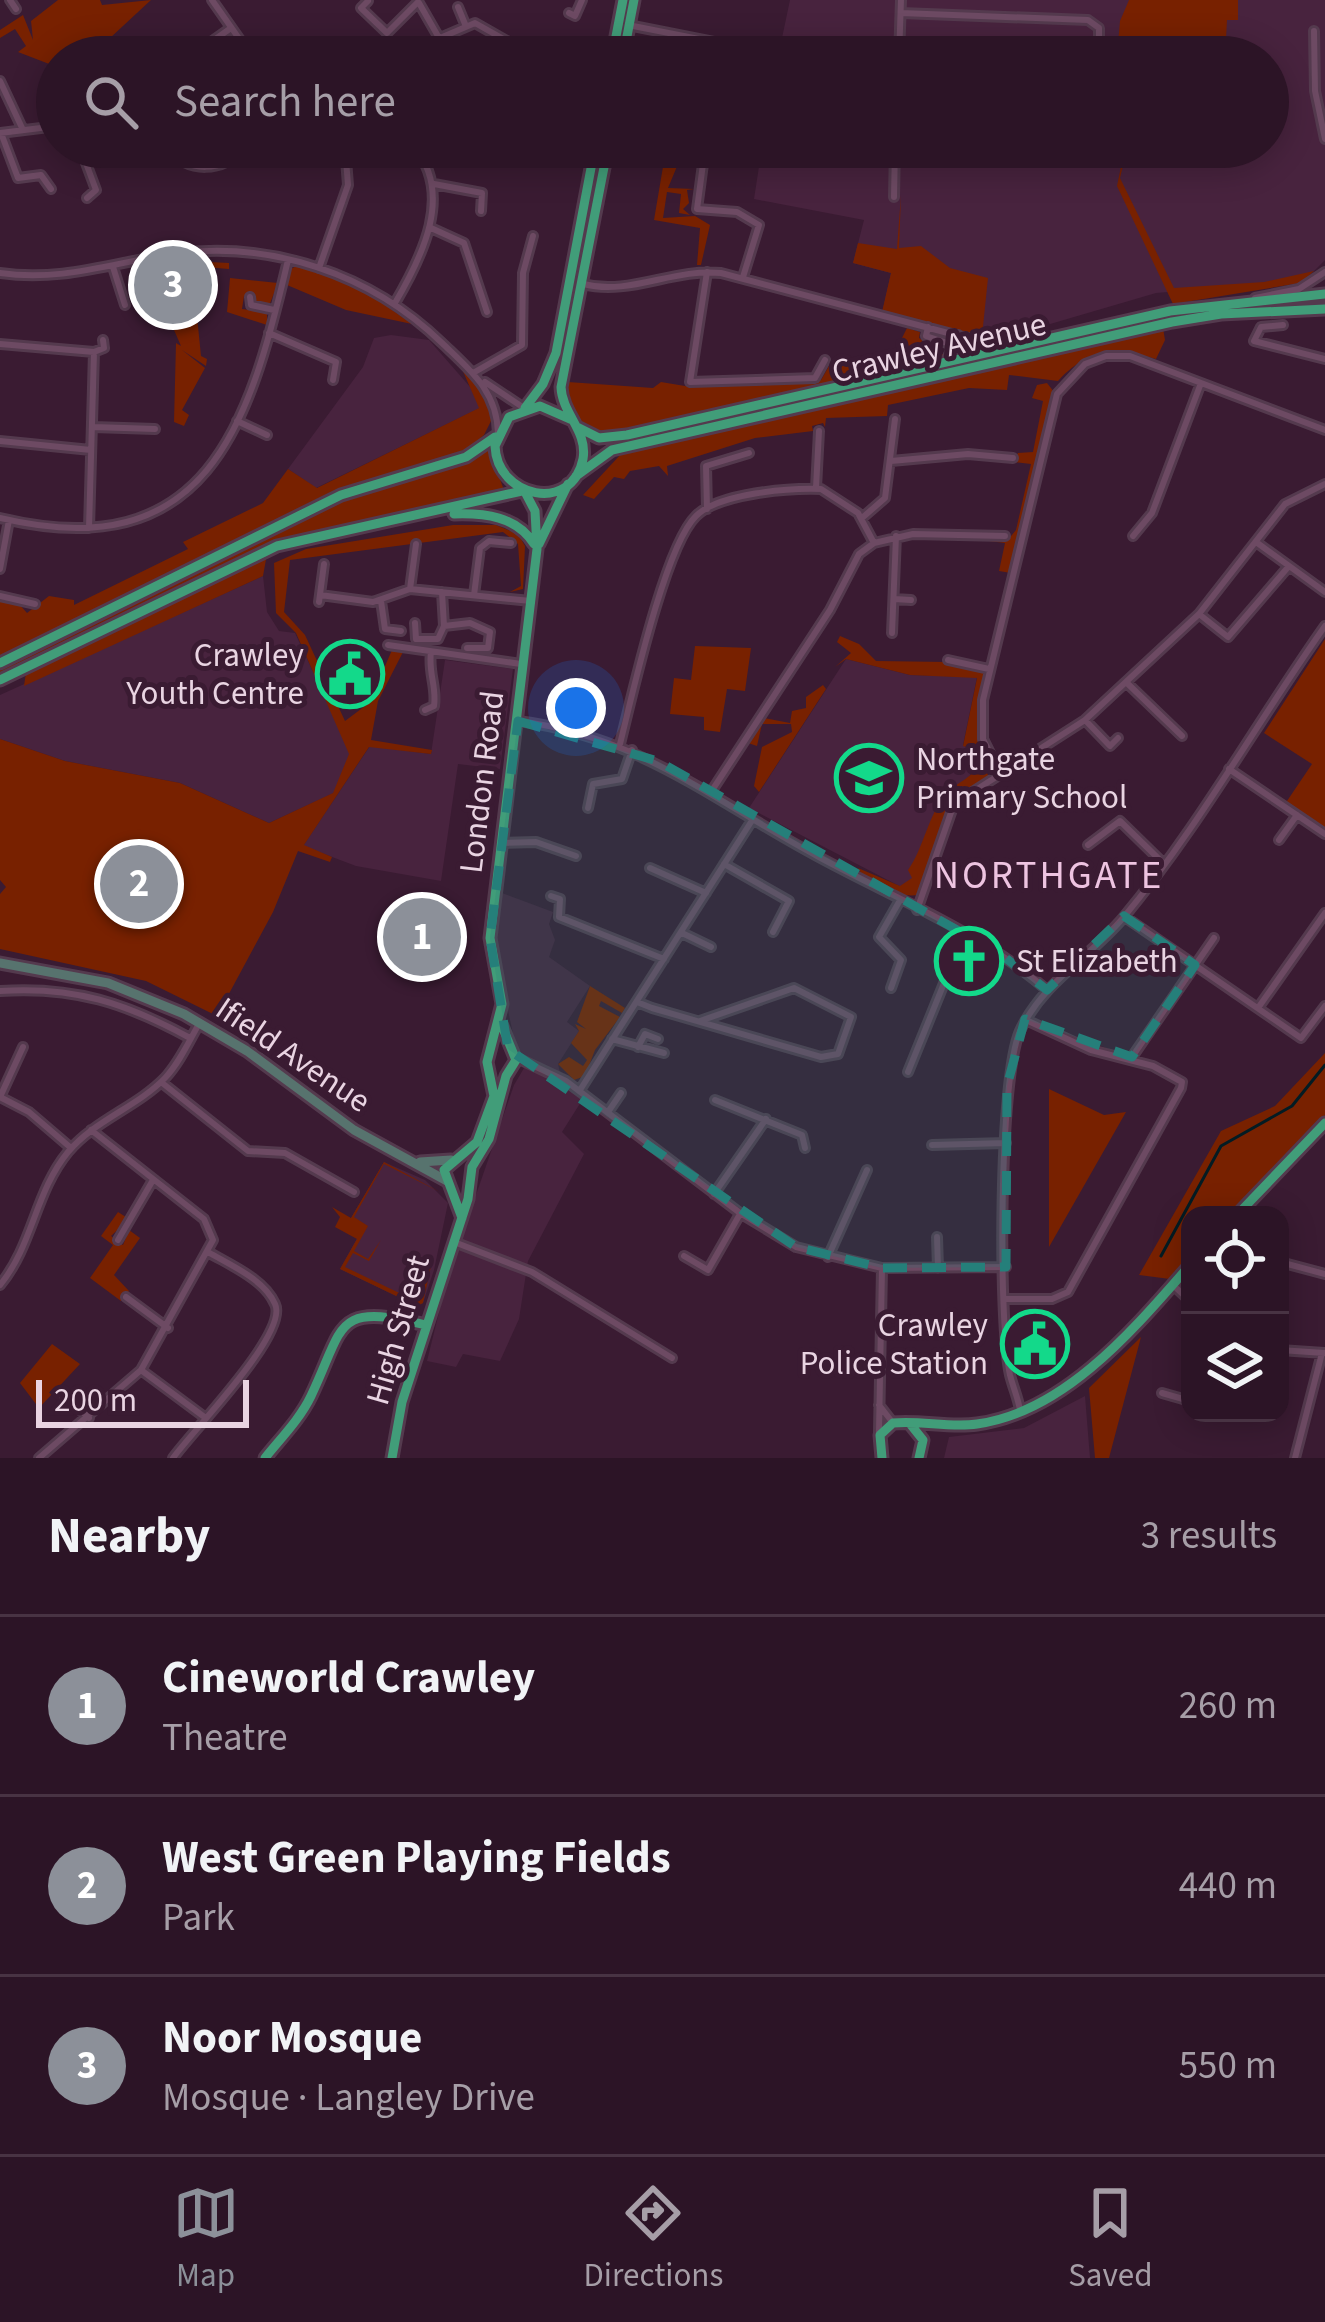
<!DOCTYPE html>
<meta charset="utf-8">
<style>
:root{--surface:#2c1426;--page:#341d2e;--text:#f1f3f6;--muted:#a69ea7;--line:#483343;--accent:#8c9099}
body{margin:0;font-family:"Source Sans 3",sans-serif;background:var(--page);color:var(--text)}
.controls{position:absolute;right:36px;bottom:36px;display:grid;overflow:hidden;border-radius:24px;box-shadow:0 6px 30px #0003}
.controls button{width:108px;height:108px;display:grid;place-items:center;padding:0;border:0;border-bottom:3px solid var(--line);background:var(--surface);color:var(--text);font:60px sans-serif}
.scale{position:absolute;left:36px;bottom:30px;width:213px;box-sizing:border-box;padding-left:12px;border:6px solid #e9d4e2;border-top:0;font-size:33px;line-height:42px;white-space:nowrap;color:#e9d4e2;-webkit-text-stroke:9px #3a1b32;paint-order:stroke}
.you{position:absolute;left:576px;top:708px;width:42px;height:42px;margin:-30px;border:9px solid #fff;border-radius:50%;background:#1a73e8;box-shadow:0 0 0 18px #1a73e833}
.badge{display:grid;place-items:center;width:78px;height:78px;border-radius:50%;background:var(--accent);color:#fff;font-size:39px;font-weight:700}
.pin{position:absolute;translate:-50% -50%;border:6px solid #fff;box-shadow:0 3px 12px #0006}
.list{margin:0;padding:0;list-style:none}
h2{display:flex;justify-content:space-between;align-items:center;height:156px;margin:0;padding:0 48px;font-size:51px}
h2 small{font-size:39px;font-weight:400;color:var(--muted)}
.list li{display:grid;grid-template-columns:78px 1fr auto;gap:36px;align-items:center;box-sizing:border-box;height:180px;padding:0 48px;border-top:3px solid var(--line)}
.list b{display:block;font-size:45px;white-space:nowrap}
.list p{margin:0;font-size:39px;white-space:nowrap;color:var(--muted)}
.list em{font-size:39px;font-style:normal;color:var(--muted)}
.icon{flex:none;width:66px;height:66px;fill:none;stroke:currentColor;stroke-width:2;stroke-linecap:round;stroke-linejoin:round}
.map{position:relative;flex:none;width:1325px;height:1458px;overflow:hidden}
.search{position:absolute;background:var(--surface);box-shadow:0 6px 30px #0003;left:36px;right:36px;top:36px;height:132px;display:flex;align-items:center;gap:30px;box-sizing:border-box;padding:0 42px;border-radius:66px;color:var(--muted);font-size:45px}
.sheet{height:696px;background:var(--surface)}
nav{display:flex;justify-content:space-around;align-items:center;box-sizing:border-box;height:168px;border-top:3px solid var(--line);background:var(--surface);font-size:33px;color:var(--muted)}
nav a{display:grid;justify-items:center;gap:6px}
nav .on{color:var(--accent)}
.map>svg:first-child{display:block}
.built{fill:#48233e}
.green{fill:#782100}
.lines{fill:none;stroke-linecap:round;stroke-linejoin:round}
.stream{stroke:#031c23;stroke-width:3}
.street-casing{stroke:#543a4e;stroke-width:12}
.secondary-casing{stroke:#543a4e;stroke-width:15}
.primary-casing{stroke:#543a4e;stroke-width:15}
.street{stroke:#6d4a63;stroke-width:6}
.secondary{stroke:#57736e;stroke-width:9}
.primary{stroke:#419d79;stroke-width:9}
.marked{fill:#257f7a;fill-opacity:0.2;stroke:#257f7a;stroke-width:9;stroke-dasharray:24 15;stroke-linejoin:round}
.labels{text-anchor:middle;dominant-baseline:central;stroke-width:10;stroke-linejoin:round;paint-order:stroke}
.street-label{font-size:33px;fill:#e9d4e2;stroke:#3a1b32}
.poi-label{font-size:33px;fill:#e9d4e2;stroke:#3a1b32;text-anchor:end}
.quarter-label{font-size:39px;letter-spacing:3px;fill:#eec4e1;stroke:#3a1b32}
</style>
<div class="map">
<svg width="1325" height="1458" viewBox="0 0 1325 1458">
<rect width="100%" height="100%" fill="#3a1b32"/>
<!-- built -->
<path class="built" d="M790,0H1325V260L1305,280L1156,293L1006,337L883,309L891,273L853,263L864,220L754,199L762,147H1268V57H778Z
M391,335L429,340L471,388L480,408L316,488L288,469L363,367L374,338Z
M263,576L267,612L279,631L295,633L351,753L352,766L334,793L269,823L180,783L65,761L0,739V695Z
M846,659L910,675L977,677L963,745L980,757L966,783L949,789L917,889L907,890L749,808Z
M445,660L513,669L500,769L458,764L441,881L356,866L303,846L370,746L431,754Z
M502,893L553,912L549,924L555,940L549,957L590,986L567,1022L579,1031L558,1064L561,1077L586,1094L562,1132L584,1154L528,1261L519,1319L500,1361L463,1354L456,1367L427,1361L448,1276L514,1085L527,1063L515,1043L495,950Z
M384,1162L425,1180L448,1203L434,1270L423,1303L417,1306L340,1269L364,1226L351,1218Z
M1085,1396L1090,1458H944L949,1437L1024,1428Z"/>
<!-- green -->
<path class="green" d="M58,0H100L102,5L151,0L96,51L57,57V67L18,52L26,46L15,29L0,38V30L23,15L33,40L31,21Z
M1129,0H1238V20H1227L1225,57L1117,56L1120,21Z
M691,147H710L708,159L683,152L668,188L694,189L687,190L689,203L683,209L690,215L679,213L681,194L667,192L663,218L695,216L710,225L701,265H697L700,228L654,220L666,149Z
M1125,147H1186L1126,153L1120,178L1174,288L1264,282L1314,271L1300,283L1173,304L1117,186Z
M901,195L899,248L921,246L950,268L988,278L982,336L882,312L891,273L853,263L858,243L897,249Z
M190,261L229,263V269L192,266L201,356L207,359L206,366L182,350L205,368L182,410L189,415L184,426L174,422L176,343L181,346L161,300L170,302L179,324H191Z
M298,265L364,290L412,324L346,310L287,285L291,269Z
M230,278L278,283L269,306L244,296L242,309L267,312V325L227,312Z
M907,328L920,332L919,338L945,356L614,433C583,435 564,411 568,382L653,388L661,382L691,387L821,380L833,359L886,370Z
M1163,328L1165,340L1156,359C1116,347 1087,349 1058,381L1009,375L1007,390L969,388L888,405L887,416L826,418L825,427L823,423L812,426L813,431L755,438L667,466L668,476L659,466L630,471L624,479L614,477L594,499L583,495L621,454L657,444Z
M462,369L486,392L494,415L484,435L468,449L350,487L0,657V601L19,604L27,613L49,596L74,600V605L188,549L183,542L263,503L288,469L317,488L479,408Z
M1037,385L1047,383L1054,392L1011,573L999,571L1005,543L965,538L1007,541L1016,530L1031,464L1013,462L1018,453L1033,452L1043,401L1032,398Z
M488,447L504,490L434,511L274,541L0,674V667L341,499L464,462Z
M453,525H496L518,534L525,546L523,589L510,592L521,586L518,544L503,532L290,560L284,612L305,635L345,721L369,703L392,650L403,652L378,701L371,740L432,750L431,754L369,747L304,845L332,857L330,862L298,851L273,912L217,1016L146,981L0,949V894L6,887L0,880V739L65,761L180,783L269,823L333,793L349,754L296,633L276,613L274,563L306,549Z
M267,554L263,576L24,686L27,666Z
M840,636L859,644L876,661L947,662L987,671L980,719L988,776L950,802L918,895C899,898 867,886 858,868L900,886L912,878L908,870C924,848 928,814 947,793C961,778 980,778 979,751L963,746L977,678L910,675L846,659L835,667L851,653L837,642Z
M1325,639V831L1268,791L1287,801L1312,764L1264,733Z
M695,646L751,648L745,691L727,689L720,732L704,730V717L670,714L674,678L691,680Z
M823,685L826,689L759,792L754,786L762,747L792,732L791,724H762L757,746L748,743L764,718L790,723L792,711L806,708V697Z
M590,986L625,1008L622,1013L601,1001L599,1006L620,1017L595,1050L585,1076L574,1080L558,1064L569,1057L583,1066L587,1060L571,1043L579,1031L575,1024L586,1029L577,1022Z
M1325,1053V1115L1231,1215H1190V1258L1170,1279L1139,1275L1221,1131L1275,1106Z
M1049,1089L1104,1115L1126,1112L1049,1247Z
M384,1162L440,1192L384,1164L354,1217L368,1226L354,1251L368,1259L381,1240L369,1261L353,1253L345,1267L414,1300L431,1266L423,1303L417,1306L340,1269L357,1239L335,1227L340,1217L332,1207L351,1218Z
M118,1212L129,1219L111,1236L123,1245L129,1230L140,1238L114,1275L129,1291L121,1301L90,1278L113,1245L101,1236Z
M1141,1337L1109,1458H1095L1089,1388Z
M52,1344L80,1364L39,1408L20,1383Z"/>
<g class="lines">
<!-- stream -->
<path class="stream" d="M1161,1256L1221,1146L1292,1106L1325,1065"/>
<!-- street casing -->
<g class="street-casing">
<path id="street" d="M10,0L16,9
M212,0L252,57
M368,1L361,8L387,33L418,2
M419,3L450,57
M458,7L465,24
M569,13L575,16L582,0
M901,13L1088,20L1099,28V57
M628,25L770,53
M1314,31L1315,91L1325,139
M440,38L475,23L521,49
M190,57L231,28
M329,57L330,55
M899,57L901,0
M0,81L23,130
M0,133L57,126
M1,133L18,178L41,175L51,189
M80,147L96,190L87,198
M165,147C189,174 222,173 246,147
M555,147L556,148
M703,164L697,209L737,212L759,225L743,277
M434,184L482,193L481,211
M894,197L895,147
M431,228L464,243L487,312
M113,267L125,305
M319,268L348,185L345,147
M707,272L690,382L815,378L825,360
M0,273C61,282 112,263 172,254C271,240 371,274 442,343C470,370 497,391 498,433
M583,284C630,296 673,268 721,273L967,338L1006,340
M250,297L251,305L274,310
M1255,298L1299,289L1325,272
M395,303C422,257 454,194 414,147
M1283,325L1261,327L1254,341L1325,359
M928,327L926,336L947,343
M269,333L336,362L333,380
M0,344L94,352L89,528
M94,352L104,348L103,340
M947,359L958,335
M473,373L522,345L523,273L533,236
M485,382L524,408
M237,421L267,435
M93,427L155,429
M0,441L91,450
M891,461L968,454L1013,458
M816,488L819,431
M707,509L706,466L749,453
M0,518C206,567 249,428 288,260
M862,518L885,498L895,419
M1133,536L1152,513L1201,383
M1256,542L1325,592
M0,569L9,520
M410,589L416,544
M442,592L444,626L470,623L490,632L488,648H467
M320,595L373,602L410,589L531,601
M474,595L480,548L489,541L511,543
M0,596L35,604
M894,599L911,600
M381,601L385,629L401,631
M319,602L324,564
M1199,614L1228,637L1289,566
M415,623L416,639H438L444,626
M892,633L896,536
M388,645L521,664
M948,660L989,669
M1128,684L1182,736
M425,710L434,706C437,687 428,673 431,652
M1085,720L1110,746L1118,738
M518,721C639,736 714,801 817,856C894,898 981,932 1047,990
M620,744C632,696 665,546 696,516C719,493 789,488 821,489L858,513L874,543
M1229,769L1325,834
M1000,773L983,739V700L1057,394L1085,364L1106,356H1130L1325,430
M711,792L830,610L859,554L874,543L913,534L1005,536
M588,808L593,784L622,779L632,750
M1279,840L1297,815
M503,843L536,842L576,856
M1088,845L1120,821L1164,864
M724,864L789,901L773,932
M650,868L706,893
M551,896L560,899L559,917L664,959
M917,910L954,804L1085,720L1199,614L1285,504L1325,484
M1125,917L1301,1038L1325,1006
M682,933L711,947
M891,988L901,960L879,937L899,902
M0,991C74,986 126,1003 190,1038
M637,1002L652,1008L821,1057L838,1054L851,1017L794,988L700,1021
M1258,1008L1325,913
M612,1039L664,1053
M638,1047L645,1034L658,1039
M515,1057L566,1081L740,1213L796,1247L882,1268L1006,1267
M1132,1057L1214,938
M908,1072L964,934
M161,1082L248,1151L285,1153L354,1192
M580,1090L751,822
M0,1097L29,1112L71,1148
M0,1097L23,1047
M715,1100L802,1135L805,1148
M608,1112L621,1093
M932,1145L1006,1143
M714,1194L766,1119
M937,1237L938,1268
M118,1240L153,1180
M454,1242L532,1272L672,1358
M684,1256L708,1270L740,1214
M828,1257L867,1170
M1280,1262L1325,1274
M1172,1284L1190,1301
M0,1285C33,1245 35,1192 68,1152C95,1120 137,1107 165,1078C180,1062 189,1041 200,1022
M126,1297L168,1328
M1006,1299H1052L1068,1292L1181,1088L1182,1082L1153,1066L1091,1050L1026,1020
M1280,1350L1324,1353
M141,1370L203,1416
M61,1392L89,1418
M1162,1393L1190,1401
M879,1405L893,1423
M1020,1410C1018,1398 1013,1387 1010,1375C998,1321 999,1078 1020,1031C1042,983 1090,957 1123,918C1199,827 1257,722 1325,626
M879,1432L882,1268
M39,1458L141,1370L213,1240L204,1219L91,1130
M173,1458C194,1429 289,1333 275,1304C264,1279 230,1265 208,1252
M1295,1458L1322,1353"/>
</g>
<!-- secondary casing -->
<g class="secondary-casing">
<path id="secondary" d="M0,963L108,983L184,1014L247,1051L354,1130L447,1181
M420,1162L451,1160"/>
</g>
<!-- primary casing -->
<g class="primary-casing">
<path id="primary" d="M612,57L623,0
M623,57L634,0
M525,408L543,384L556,353L595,147
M572,420L540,406L509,417L495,446C497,498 572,514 583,459C588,431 562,414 561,387L608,147
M577,427L599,438L627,435L1170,311L1325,294
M576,476L612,450L1172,322L1221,314L1325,309
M454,514C484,513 517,516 534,544
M539,544L568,484
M0,663L341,495L466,457L495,437
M0,680L277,546L522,491
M502,1026L516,1060L506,1076
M1237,1215L1325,1123
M462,1218L444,1170L477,1142L494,1096L487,1062L502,1004L490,938L537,549L535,511L525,492
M911,1425L923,1440L919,1458
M265,1458C281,1438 300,1419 311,1396C345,1325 333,1302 426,1325
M392,1458L402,1402L468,1199L472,1167L489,1139L506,1076
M882,1458L880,1435L893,1423C920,1420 949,1428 977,1424C1065,1412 1134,1329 1190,1265"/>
</g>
<!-- street -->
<use href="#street" class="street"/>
<!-- secondary -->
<use href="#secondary" class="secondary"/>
<!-- primary -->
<use href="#primary" class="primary"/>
</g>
<!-- marked area -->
<path class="marked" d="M518,721L658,761L1003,956L1047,990L1124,916L1195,965L1132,1057L1025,1019L1007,1086L1006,1267L882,1268L796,1247L508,1049L490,938Z"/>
<!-- icons -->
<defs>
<g id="civic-ring" transform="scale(3.45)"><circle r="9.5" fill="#3a1b32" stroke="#13d98a" stroke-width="1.5"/><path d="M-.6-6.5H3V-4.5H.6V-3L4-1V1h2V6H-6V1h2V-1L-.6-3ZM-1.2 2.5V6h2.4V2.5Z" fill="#13d98a"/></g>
<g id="school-ring" transform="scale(3.45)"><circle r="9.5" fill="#3a1b32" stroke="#13d98a" stroke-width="1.5"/><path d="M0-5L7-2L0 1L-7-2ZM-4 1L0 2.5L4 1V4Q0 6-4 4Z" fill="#13d98a"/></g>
<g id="church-ring" transform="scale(3.45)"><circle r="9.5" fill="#3a1b32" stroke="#13d98a" stroke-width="1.5"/><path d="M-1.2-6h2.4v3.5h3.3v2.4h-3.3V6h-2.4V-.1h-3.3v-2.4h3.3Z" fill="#13d98a"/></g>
</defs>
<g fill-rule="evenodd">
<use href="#civic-ring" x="350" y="674"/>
<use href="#school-ring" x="869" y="778"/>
<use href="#church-ring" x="969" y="961"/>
<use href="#civic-ring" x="1035" y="1344"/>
</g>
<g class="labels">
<!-- street labels -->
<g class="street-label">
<text transform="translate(939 348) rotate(-13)">Crawley Avenue</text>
<text transform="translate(482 782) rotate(-83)">London Road</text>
<text transform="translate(293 1055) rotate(34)">Ifield Avenue</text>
<text transform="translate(398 1330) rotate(-74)">High Street</text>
</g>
<!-- poi labels -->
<g class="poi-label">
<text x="304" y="655">Crawley<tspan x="304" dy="38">Youth Centre</tspan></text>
<text x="916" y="759" text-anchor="start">Northgate<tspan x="916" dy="38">Primary School</tspan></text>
<text x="1016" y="961" text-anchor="start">St Elizabeth</text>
<text x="988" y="1325">Crawley<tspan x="988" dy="38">Police Station</tspan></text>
</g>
<!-- quarter labels -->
<g class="quarter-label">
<text x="1049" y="876">NORTHGATE</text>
</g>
</g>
</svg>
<div class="controls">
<button><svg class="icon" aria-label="locate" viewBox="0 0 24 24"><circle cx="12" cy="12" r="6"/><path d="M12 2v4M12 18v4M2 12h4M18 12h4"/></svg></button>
<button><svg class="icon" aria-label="layers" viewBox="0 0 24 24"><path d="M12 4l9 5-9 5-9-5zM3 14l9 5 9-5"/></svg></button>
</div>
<div class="scale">200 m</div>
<div class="you"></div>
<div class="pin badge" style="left:422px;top:937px">1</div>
<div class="pin badge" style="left:139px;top:884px">2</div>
<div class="pin badge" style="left:173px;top:285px">3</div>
<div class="search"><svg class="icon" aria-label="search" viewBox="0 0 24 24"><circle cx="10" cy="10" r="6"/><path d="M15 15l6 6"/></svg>Search here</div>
</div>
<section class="sheet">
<h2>Nearby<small>3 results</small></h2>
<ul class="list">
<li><span class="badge">1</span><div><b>Cineworld Crawley</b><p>Theatre</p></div><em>260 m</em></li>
<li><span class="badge">2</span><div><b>West Green Playing Fields</b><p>Park</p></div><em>440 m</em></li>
<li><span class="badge">3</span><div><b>Noor Mosque</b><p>Mosque · Langley Drive</p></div><em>550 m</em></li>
</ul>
</section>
<nav>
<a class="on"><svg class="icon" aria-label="map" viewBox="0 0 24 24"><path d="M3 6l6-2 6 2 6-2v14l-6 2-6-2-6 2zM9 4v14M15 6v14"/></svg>Map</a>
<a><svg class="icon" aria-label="directions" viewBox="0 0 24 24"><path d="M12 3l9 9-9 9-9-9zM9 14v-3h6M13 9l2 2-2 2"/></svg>Directions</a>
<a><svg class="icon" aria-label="saved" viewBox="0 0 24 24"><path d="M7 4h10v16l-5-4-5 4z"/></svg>Saved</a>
</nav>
